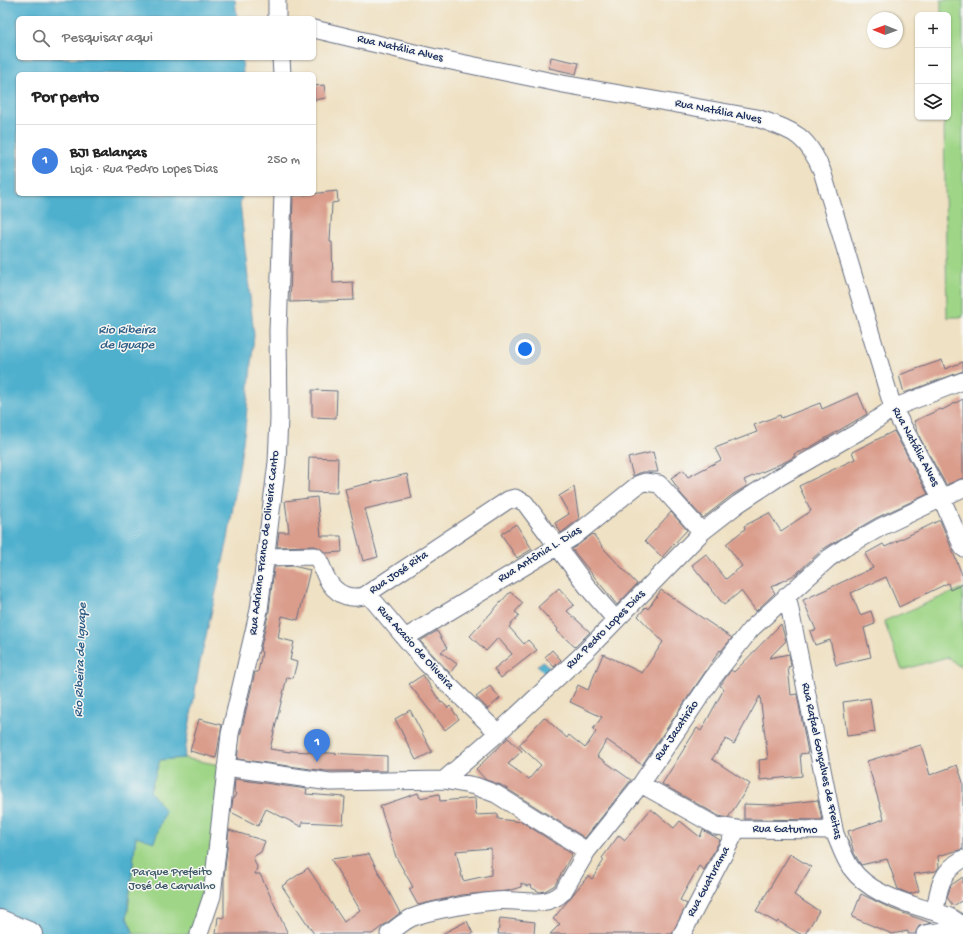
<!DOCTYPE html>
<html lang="pt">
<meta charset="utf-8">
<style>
:root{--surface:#fff;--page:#f2f2f2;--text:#222;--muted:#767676;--line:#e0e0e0;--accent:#b45309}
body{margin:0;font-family:"Gochi Hand",sans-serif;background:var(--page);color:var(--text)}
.controls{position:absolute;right:12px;top:12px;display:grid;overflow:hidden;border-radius:6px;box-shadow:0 1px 3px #0004}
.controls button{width:36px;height:36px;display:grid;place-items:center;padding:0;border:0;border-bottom:1px solid var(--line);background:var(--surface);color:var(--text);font:20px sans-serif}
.compass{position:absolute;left:867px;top:12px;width:36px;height:36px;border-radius:50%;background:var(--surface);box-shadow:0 1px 3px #0004;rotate:271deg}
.you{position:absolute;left:525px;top:349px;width:14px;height:14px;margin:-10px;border:3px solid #fff;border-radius:50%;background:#1a73e8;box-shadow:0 0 0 6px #1a73e833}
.badge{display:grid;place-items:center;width:26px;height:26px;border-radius:50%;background:var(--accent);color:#fff;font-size:13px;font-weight:700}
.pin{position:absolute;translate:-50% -33px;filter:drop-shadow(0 1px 2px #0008)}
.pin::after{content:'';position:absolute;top:21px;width:14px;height:12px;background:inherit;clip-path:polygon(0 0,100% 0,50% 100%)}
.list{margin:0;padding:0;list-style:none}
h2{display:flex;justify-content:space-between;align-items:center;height:52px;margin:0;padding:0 16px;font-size:17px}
h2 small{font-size:13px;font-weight:400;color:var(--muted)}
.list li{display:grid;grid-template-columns:26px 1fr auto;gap:12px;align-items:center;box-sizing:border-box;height:72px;padding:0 16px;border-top:1px solid var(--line)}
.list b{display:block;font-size:15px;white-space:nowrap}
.list p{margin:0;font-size:13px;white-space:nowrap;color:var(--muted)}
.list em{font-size:13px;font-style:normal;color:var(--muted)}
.icon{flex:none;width:22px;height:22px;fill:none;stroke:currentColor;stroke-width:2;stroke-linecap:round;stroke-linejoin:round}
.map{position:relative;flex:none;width:963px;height:934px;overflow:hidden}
.search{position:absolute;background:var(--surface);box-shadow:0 1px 3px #0004;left:16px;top:16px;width:300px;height:44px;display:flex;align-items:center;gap:10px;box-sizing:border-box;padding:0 14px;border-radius:6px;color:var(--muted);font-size:15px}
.panel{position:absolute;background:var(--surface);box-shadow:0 1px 3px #0004;left:16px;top:72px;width:300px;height:124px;border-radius:6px}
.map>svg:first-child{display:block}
.green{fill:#9fd586;stroke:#5d8272}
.water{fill:#4fb0ce;stroke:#357096}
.building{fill:#da9d8c;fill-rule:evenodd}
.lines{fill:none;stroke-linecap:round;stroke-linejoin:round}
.minor-casing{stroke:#656d81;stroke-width:19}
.highway-casing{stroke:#656d81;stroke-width:24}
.minor{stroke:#fff;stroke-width:17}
.highway{stroke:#fff;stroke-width:22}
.labels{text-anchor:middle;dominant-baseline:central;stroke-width:3;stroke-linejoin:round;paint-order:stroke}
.street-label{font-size:12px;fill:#1b2f5e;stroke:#f6f6f2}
.park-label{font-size:12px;fill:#3c5868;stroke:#f6f6f2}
.water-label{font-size:13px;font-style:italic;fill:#2d5c85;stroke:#f6f6f2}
</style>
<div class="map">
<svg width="963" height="934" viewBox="0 0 963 934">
<rect width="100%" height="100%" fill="#f6f6f2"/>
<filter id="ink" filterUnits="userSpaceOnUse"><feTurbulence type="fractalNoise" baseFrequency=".025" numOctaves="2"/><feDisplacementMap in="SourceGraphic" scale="8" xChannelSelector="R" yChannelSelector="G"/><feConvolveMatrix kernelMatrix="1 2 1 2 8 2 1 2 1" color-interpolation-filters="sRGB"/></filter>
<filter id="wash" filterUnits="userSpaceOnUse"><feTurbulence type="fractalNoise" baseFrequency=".012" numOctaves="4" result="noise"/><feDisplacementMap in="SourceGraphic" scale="16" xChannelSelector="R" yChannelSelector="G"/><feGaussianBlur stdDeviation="0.9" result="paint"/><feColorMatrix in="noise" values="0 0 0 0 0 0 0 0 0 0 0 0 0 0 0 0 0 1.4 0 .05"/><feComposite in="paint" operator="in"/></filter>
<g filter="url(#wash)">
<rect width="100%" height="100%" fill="#efe1c3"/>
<!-- green -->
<path class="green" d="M941,0H963V317H947L944,117H948V15H941Z
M963,588V669L947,657L902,670L884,621Z
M184,758L225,766L199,934H134L127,918L136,836L160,760Z"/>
<!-- water -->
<path class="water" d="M0,0H235L237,18H18V58H242L243,74H18V194H243L240,202L254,335L245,429L228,539L199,667L184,758L160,760L150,791L165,811L154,842L136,836L127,918L134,934H0Z
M543,661L554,672L549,678L537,666Z"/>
<g id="blocks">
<!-- building -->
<path class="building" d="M551,57L579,63L576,74L549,68Z
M324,85L326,98L314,100V86Z
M337,191L338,202L332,203L330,242H332L333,283L353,282L354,300L290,302L293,196Z
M942,360L945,369L963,362V371L904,393L899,375Z
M312,390L337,391L336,418L312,417Z
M858,393L867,414L809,448L794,454L795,456L787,461L744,480L747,486L732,495L703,518L681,494L671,478L683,470L688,477L721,460L715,448L757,432L754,425L780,415L781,418L820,403L822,409Z
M963,399V478L946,485L920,438L914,421L941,409L942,410Z
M894,431L928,494L876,518L823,549L796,574L771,587L775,593L756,611L741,591L724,605L692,565L706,554L726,579L742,566L726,544L745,529L744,526L769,513L781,531L811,511L799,486L855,459L852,452Z
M653,452L658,472H642L633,476L628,458Z
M309,457L338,458L337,493L308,492Z
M407,474L412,498L365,509L378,557L363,561L345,489Z
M574,487L579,519L561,533L555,523L569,514L559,496Z
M317,497L321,536H341L342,552L326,553L315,546L277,547L279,532H289L285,501Z
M671,512L687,530L662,557L645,541Z
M940,520L963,577V584L950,590L948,583L899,607L886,577L851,593L860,615L871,611L875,624L864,628L871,657L836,665L830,640L815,645L810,631L816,630L803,600L873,568L865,554L883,544L885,547Z
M516,524L532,549L517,558L501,534Z
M593,534L605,550L637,584L617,605L572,549Z
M293,566L310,570L298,620L282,616L278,638L294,642L290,660L297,662L293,678L287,677L270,749L290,752V751L387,756V771H326L237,759L240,736L255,672H258L262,652L260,651L269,611L274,567Z
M559,588L574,605L567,611L590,632L575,647L557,631L558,629L538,607Z
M661,590L732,638L721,651L720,650L642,765L607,740L597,756L631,780L585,838L501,785L486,780L476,769L508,738L522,751L508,764L529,779L541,765L519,745L544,717L567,738L569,735L585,748L596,732L593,729L602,717L570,702L578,685L588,690L603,654L642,673L663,642L638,616L646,607L648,609Z
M510,592L523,603L515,612L519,615L509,627L524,644L528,640L537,650L501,678L494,669L512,654L498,638L486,651L470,636Z
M781,624L786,641L769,658L789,654L791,666L788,667L791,695L797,694L808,753L800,754L802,776L760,780L759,760L768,759L760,696L734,744L726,739L712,759L750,784L728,818L719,816L662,784L697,728L701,731L724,689L720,686L726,677L731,670L734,672Z
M437,631L447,648L441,652L457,664L450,673L420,641Z
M552,650L561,660L554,667L545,657Z
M423,675L441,703L442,702L448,708L450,706L459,719L445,730L409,684Z
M490,686L500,698L488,709L476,697Z
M870,698L875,732L847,736L843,702Z
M410,710L432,752L416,760L395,719Z
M199,719L222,725L216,758L190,751Z
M921,745L930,775L957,765L963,782V849L938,856L939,867L936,871L914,874L919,891L910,894L898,889L887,859L861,865L854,853L848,831L884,819L867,761Z
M235,779L307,789L306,794L345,797L343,824L302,822V827L266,809L258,826L231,812L233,799L236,794L234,792Z
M418,793L420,798L439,794L440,801L475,798L476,815L498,814V819L522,822L572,854L555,885L545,891L540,892L532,888L531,885L527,886L521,883V887L507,891L462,895L418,905L409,889L413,887L396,857L380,806ZM491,848V875L463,881L456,851Z
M818,800L822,820L744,819V804L774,805Z
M651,809L674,828L680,821L700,837L703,830L720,840L704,870L699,866L680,900L687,904L672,934H550L560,924L553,919L588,876L592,879L604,860L602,858L619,835L625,840Z
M229,830L265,841L261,852L253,857L257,867L255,874H260L288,934H216L218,917L224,918V877Z
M369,854L400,913L372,934H314L282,886L308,868L344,922L360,910L331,859Z
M790,854L811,867L794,895L819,911L805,934H800L778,921L777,923L756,911Z
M963,877V900L953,906L947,897L951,885Z
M861,894L892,909L931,923L919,926L915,934H908V931L892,934L852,917Z
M500,918L535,922L534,934H498Z
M467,921L473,934H442Z"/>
</g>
</g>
<g filter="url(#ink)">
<use href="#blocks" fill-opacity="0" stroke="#656d81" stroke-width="1"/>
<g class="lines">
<!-- minor casing -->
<g class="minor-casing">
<path id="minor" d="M277,0V18
M314,29L427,56L563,84L757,118C793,131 806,133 822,171L893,408L942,499L963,548
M281,58L282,74
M265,557L315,556C320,560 321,565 323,570C330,589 343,601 364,596L508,500L515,498L525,503L589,589L616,620
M368,594L426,663L498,733
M787,595L835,834C840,845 844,858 851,868C869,893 900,901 928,910C942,914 953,916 963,927
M405,638L573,537L639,484L645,482L659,484L702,532
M226,767L330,782L444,780L475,786L496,794L587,851
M444,780L498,733L585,652L702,532L738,504L776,479L865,428L893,408L963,381
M641,784L716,826L737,829L834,830
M935,912C938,889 941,871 963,859
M199,934L212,896L230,734L259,610L277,462L279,418L278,331L283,194
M389,934C396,928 403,922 411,918C430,910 474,903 495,901C518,898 545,910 563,892L587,851L641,784L712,679L751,629L829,558L844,548L881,527L963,488
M682,934L737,829
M925,934L963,928"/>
</g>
<!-- highway casing -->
<g class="highway-casing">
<path id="highway" d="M0,921L31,934"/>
</g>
<!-- minor -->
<use href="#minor" class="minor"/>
<!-- highway -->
<use href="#highway" class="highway"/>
</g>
</g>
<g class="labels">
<!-- street labels -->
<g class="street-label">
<text transform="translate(400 49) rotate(13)">Rua Natália Alves</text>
<text transform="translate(718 112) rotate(11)">Rua Natália Alves</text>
<text transform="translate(915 447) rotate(62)">Rua Natália Alves</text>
<text transform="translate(265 543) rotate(-83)">Rua Adriano Franco de Oliveira Canto</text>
<text transform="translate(540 555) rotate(-32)">Rua Antônia L. Dias</text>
<text transform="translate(399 573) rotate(-34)">Rua José Rita</text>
<text transform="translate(606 630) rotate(-45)">Rua Pedro Lopes Dias</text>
<text transform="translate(415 648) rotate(48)">Rua Acacio de Oliveira</text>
<text transform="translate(677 731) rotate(-56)">Rua Jacatirão</text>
<text transform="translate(821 761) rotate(78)">Rua Rafael Gonçalves de Freitas</text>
<text transform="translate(785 830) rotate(1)">Rua Gaturmo</text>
<text transform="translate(709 882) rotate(-62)">Rua Guaturama</text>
</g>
<!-- park labels -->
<g class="park-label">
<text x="172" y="873">Parque Prefeito<tspan x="172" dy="14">José de Carvalho</tspan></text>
</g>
<!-- water labels -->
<g class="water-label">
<text x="127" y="330">Rio Ribeira<tspan x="127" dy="15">de Iguape</tspan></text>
<text transform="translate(81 660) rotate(-88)">Rio Ribeira de Iguape</text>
</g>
</g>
</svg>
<div class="controls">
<button>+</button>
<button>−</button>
<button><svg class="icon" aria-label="layers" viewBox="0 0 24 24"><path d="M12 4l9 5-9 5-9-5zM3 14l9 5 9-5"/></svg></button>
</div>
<svg class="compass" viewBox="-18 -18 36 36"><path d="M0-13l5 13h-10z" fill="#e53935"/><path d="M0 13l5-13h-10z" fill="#767676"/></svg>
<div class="you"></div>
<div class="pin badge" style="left:317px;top:762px;background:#3f7fe0">1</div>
<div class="search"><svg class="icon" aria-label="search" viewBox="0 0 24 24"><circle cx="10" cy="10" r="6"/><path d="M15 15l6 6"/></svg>Pesquisar aqui</div>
<section class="panel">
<h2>Por perto<small></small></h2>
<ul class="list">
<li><span class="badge" style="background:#3f7fe0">1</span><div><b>BJI Balanças</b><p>Loja · Rua Pedro Lopes Dias</p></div><em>250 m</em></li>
</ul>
</section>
</div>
